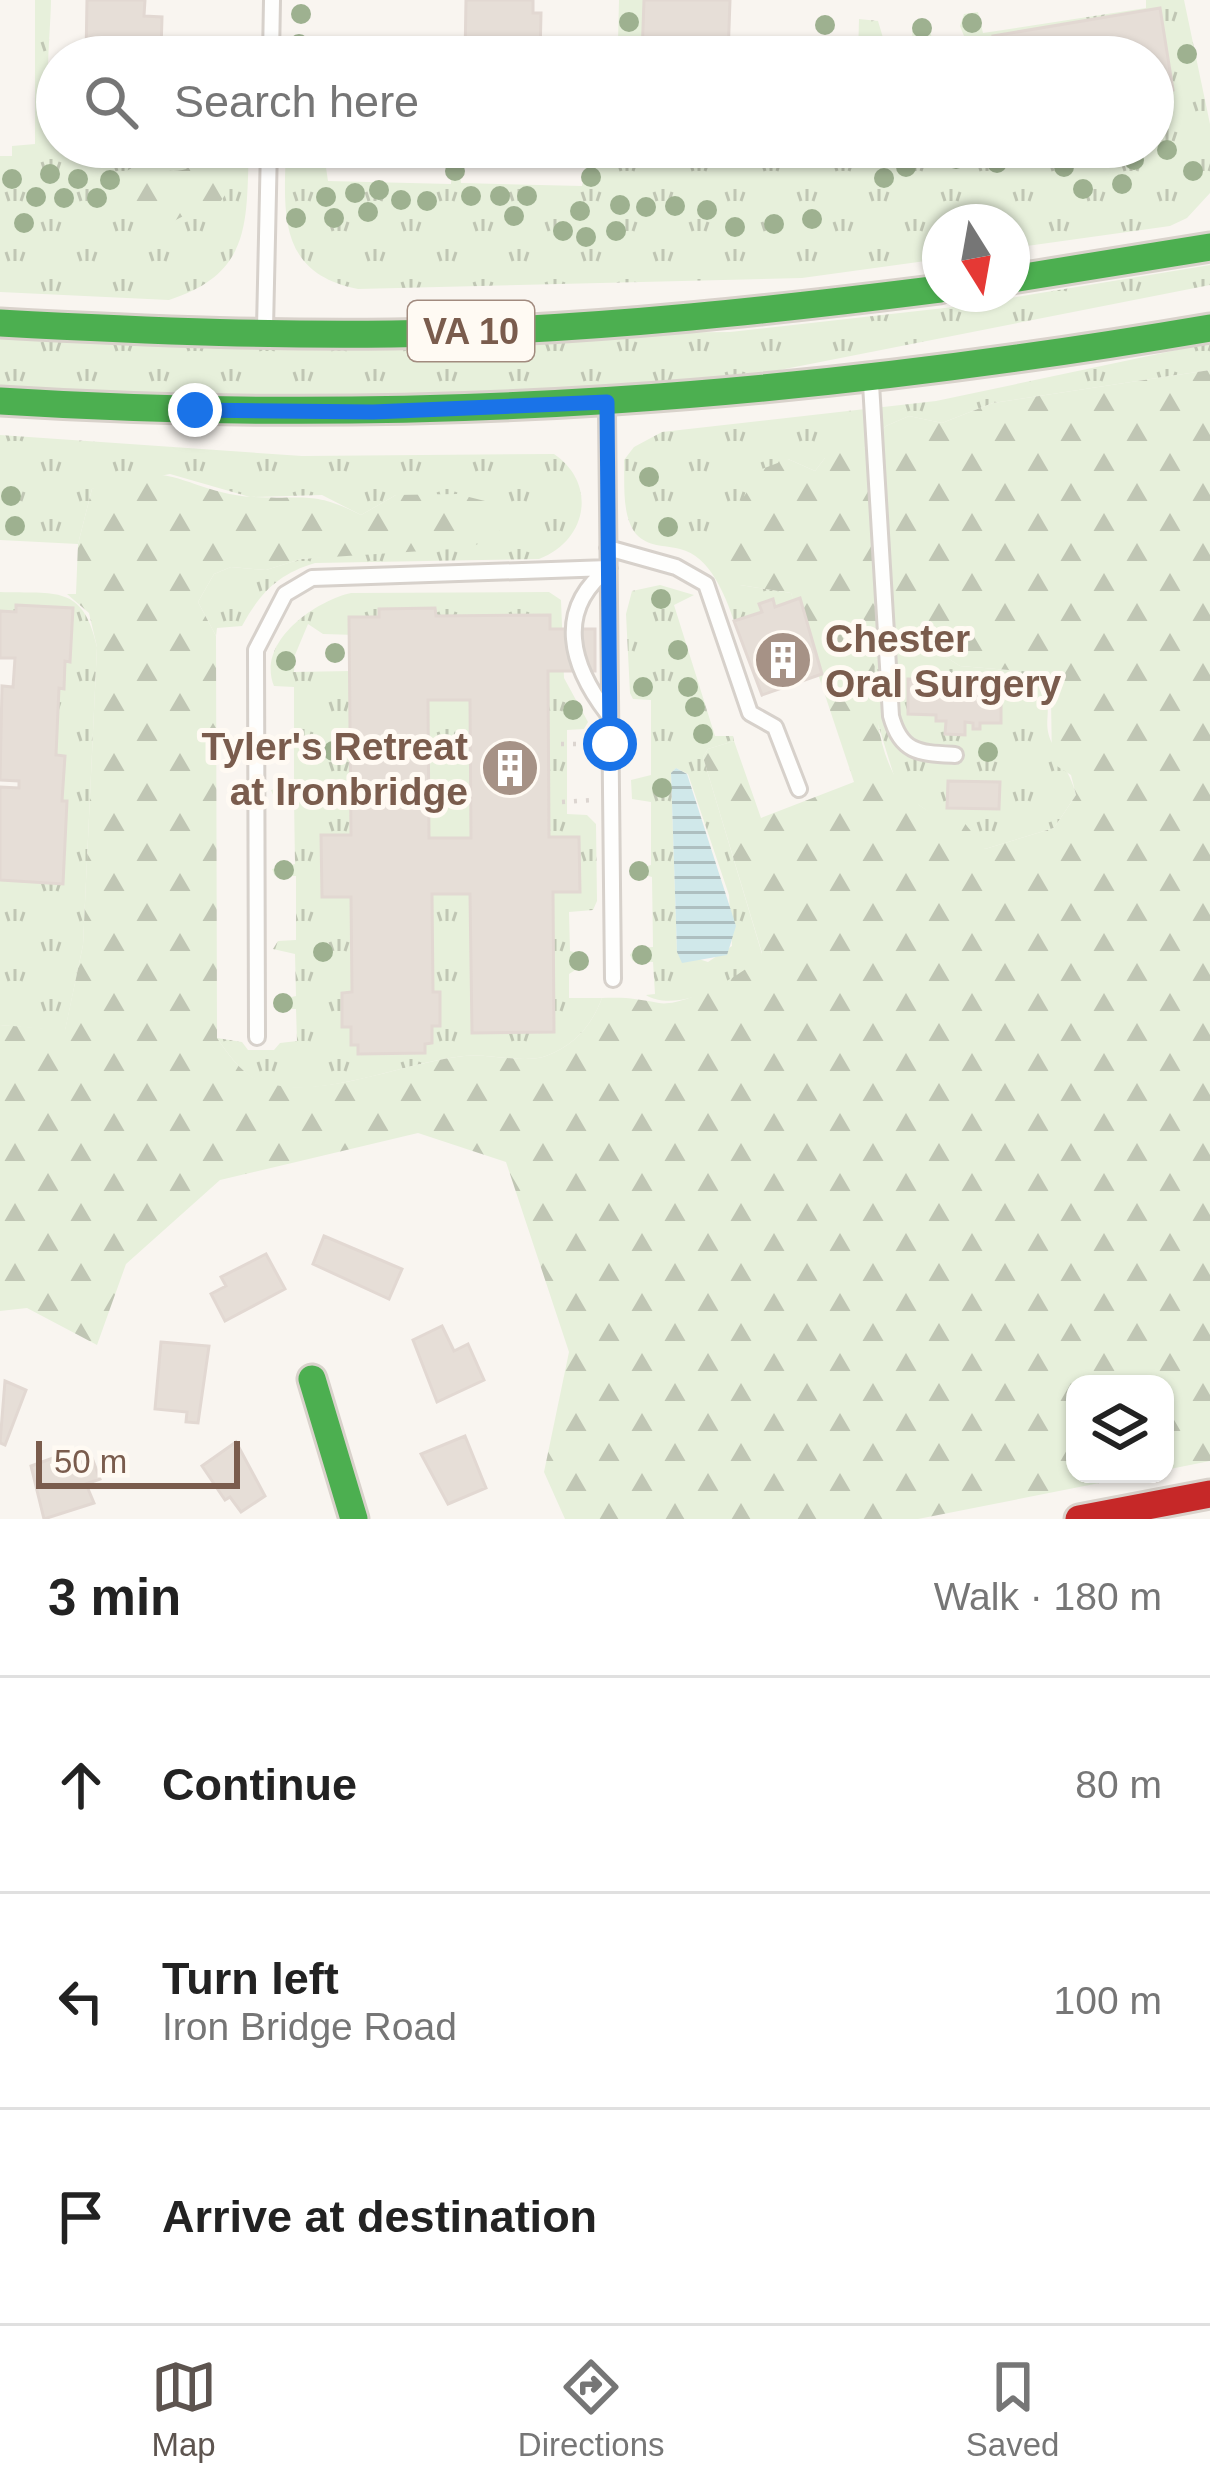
<!DOCTYPE html>
<meta charset="utf-8">
<style>
:root{--surface:#fff;--page:#f6f6f6;--text:#222;--muted:#767676;--line:#e0e0e0;--accent:#5d544f}
body{margin:0;font-family:Arial,sans-serif;background:var(--page);color:var(--text)}
.controls{position:absolute;right:36px;bottom:36px;display:grid;overflow:hidden;border-radius:24px;box-shadow:0 3px 9px #0004}
.controls button{width:108px;height:108px;display:grid;place-items:center;padding:0;border:0;border-bottom:3px solid var(--line);background:var(--surface);color:var(--text);font:60px sans-serif}
.compass{position:absolute;left:922px;top:204px;width:108px;height:108px;border-radius:50%;background:var(--surface);box-shadow:0 3px 9px #0004;rotate:169deg}
.scale{position:absolute;left:36px;bottom:30px;width:204px;box-sizing:border-box;padding-left:12px;border:6px solid #7a5c4d;border-top:0;font-size:33px;line-height:42px;white-space:nowrap;color:#7a5c4d;-webkit-text-stroke:9px #fffaf3;paint-order:stroke}
.stop{position:absolute;width:36px;height:36px;margin:-27px;border:9px solid #1a73e8;border-radius:50%;background:#fff}
.stop.end{background:#1a73e8;border-color:#fff;box-shadow:0 3px 12px #0008}
.list{margin:0;padding:0;list-style:none}
h2{display:flex;justify-content:space-between;align-items:center;height:156px;margin:0;padding:0 48px;font-size:51px}
h2 small{font-size:39px;font-weight:400;color:var(--muted)}
.list li{display:grid;grid-template-columns:78px 1fr auto;gap:36px;align-items:center;box-sizing:border-box;height:216px;padding:0 48px;border-top:3px solid var(--line)}
.list b{display:block;font-size:45px;white-space:nowrap}
.list p{margin:0;font-size:39px;white-space:nowrap;color:var(--muted)}
.list em{font-size:39px;font-style:normal;color:var(--muted)}
.icon{flex:none;width:66px;height:66px;fill:none;stroke:currentColor;stroke-width:2;stroke-linecap:round;stroke-linejoin:round}
.map{position:relative;flex:none;width:1210px;height:1519px;overflow:hidden}
.search{position:absolute;background:var(--surface);box-shadow:0 3px 9px #0004;left:36px;right:36px;top:36px;height:132px;display:flex;align-items:center;gap:30px;box-sizing:border-box;padding:0 42px;border-radius:66px;color:var(--muted);font-size:45px}
.sheet{height:804px;background:var(--surface)}
nav{display:flex;justify-content:space-around;align-items:center;box-sizing:border-box;height:168px;border-top:3px solid var(--line);background:var(--surface);font-size:33px;color:var(--muted)}
nav a{display:grid;justify-items:center;gap:6px}
nav .on{color:var(--accent)}
.map>svg:first-child{display:block}
.grass{fill:url(#grass-tufts);fill-rule:evenodd}
.forest{fill:url(#forest-firs);fill-rule:evenodd}
.water{fill:url(#water-rules)}
.building{fill:#e6ded7;stroke:#e2d8d2;stroke-width:3;fill-rule:evenodd}
.lines{fill:none;stroke-linecap:round;stroke-linejoin:round}
.lane-casing{stroke:#d7d1cb;stroke-width:20}
.fast-casing{stroke:#d9d2cb;stroke-width:33}
.jam-casing{stroke:#d9d2cb;stroke-width:33}
.path{stroke:#dcd5d0;stroke-width:4.5;stroke-dasharray:3 9;stroke-linecap:butt}
.lane{stroke:#fefefd;stroke-width:14}
.fast{stroke:#4caf50;stroke-width:27}
.jam{stroke:#c62828;stroke-width:27}
.tree{fill:#9eb190}
.route{stroke:#1a73e8;stroke-width:15}
.labels{text-anchor:middle;dominant-baseline:central;stroke-width:10;stroke-linejoin:round;paint-order:stroke}
.shield{fill:#fffaf3;stroke:#a28b7f;stroke-width:3}
.shield-label{font-size:36px;font-weight:bold;fill:#7a5c4d}
.poi-label{font-size:39px;font-weight:bold;fill:#7a5c4d;stroke:#fffaf3;text-anchor:start}
</style>
<div class="map">
<svg width="1210" height="1519" viewBox="0 0 1210 1519">
<defs>
<pattern id="grass-tufts" width="24" height="20" patternUnits="userSpaceOnUse" patternTransform="scale(3)"><rect width="24" height="20" fill="#e7f0db"/><path d="M3 7l-1-3M5 7V3M7 7l1-3M15 17l-1-3M17 17v-4M19 17l1-3" fill="none" stroke="#c0c6b4"/></pattern>
<pattern id="forest-firs" width="22" height="20" patternUnits="userSpaceOnUse" patternTransform="scale(3)"><rect width="22" height="20" fill="#e7f0db"/><path d="M5 1l3.5 6h-7zM16 11l3.5 6h-7z" fill="#c0c6b4"/></pattern>
<pattern id="water-rules" width="6" height="5" patternUnits="userSpaceOnUse" patternTransform="scale(3)"><rect width="6" height="5" fill="#d0e8ea"/><path d="M0 2.5h6" fill="none" stroke="#aebfc0"/></pattern>
</defs>
<rect width="100%" height="100%" fill="#f9f5f0"/>
<!-- grass -->
<path class="grass" d="M35,0H51C51,37 37,139 69,158L211,153L212,147H249C246,221 253,273 169,300L0,292V156H12V146L35,144Z
M619,0H727L724,57H617L596,49L601,41L618,42Z
M1146,0H1184L1210,124V193L1187,218L1170,226L1012,248V222H940V259L802,278L358,289C277,273 284,213 286,147L324,154L328,181L451,184L452,163L459,160L461,183L582,186L586,165L614,164L615,147H651V164L737,167L740,147H746L750,167L815,161V147H877L879,153L919,147H1153V57H989L986,39L966,41L960,26L964,14L978,12L983,33L1146,8Z
M859,19L878,21L884,41L912,39L913,23L921,19L929,24L932,39L913,46L915,57H858Z
M1210,265V285L719,382L276,399L0,386V339L730,332L962,306Z
M1210,343V370L993,403L942,423L909,416L886,426L864,448L825,458L815,471L788,459L740,585L791,593L796,606L734,621C725,595 710,556 680,549C664,545 648,547 636,534C621,515 625,483 624,460L634,447L662,432L936,401Z
M0,435L302,456L554,454C598,484 587,541 539,559L315,563C278,574 260,593 242,626L217,628L216,636L198,602L214,574L231,567L266,570L301,559L353,554L396,495L361,515L322,495L250,497L170,474L92,489L78,544L0,540Z
M660,585L694,595L674,605L715,736H733L734,741L708,749L703,757L762,954C747,982 674,1014 646,995L655,994L653,962L633,961L630,955L635,948L653,947L652,877L629,871L651,865V802L632,799L631,780L651,775V700L633,699L630,693L626,614L632,591ZM676,768L688,774L729,895L732,946L708,962L677,952L671,773Z
M0,592C56,594 83,584 97,647L83,945L65,1031L0,1025V880L63,884L67,802L62,801L65,757L56,755L59,688H64L65,661H70L73,609L17,605L16,612L0,611Z
M351,593L549,592L561,600L564,678L588,722L584,729L567,730V814L587,815L596,824L597,901L593,910L569,912L570,951L581,954L586,963L569,974V998H602C592,1025 574,1046 546,1056C524,1064 488,1053 464,1056C404,1062 320,1101 263,1083C243,1076 228,1054 217,1038L242,1042L248,1050H274L280,1043L297,1041L296,1009H278L273,1001L296,996L295,954L273,949L278,941L296,940V876H275L272,869L295,864L294,799L274,797L271,790L294,784V687L274,686C256,642 315,601 351,593ZM308,624L323,634L356,635L350,671L294,672L295,655Z
M912,651L943,655L960,666L1033,672C1060,712 1039,716 1052,743C1060,762 1071,774 1076,795L1054,828L985,849L899,792L873,708L875,660Z"/>
<!-- forest -->
<path class="forest" d="M214,157L232,162L235,181L218,205L199,208L166,225L115,212L108,197L122,174L143,161C171,178 186,171 214,157Z
M1210,370V1461L1165,1470V1384H1075V1474H1145L918,1519H565L544,1472L569,1352L506,1162L418,1133L220,1180L126,1264L97,1345L27,1308L0,1311V1025L65,1030L83,945L97,647L89,613L67,594H76L78,544L92,489C167,452 185,493 254,497C305,500 312,490 361,515L396,495L457,494L493,503L502,519L498,536L468,548L301,559L266,570L231,567L214,574L198,602L216,636L217,1038C228,1054 243,1076 263,1082C321,1101 404,1062 464,1056C488,1053 524,1064 546,1056C574,1046 592,1025 602,998C628,997 637,999 659,1003C682,1008 752,972 762,953L703,757L708,749L734,741L761,818L854,782L791,593L740,585L711,563L716,539L762,469L788,459L815,471L825,458L826,442L845,439L864,448L886,426L909,416L942,423L993,403ZM912,651L943,655L960,666L1033,672L1051,699L1052,763L1071,775L1076,795L1054,828L985,849L963,821C884,814 872,725 875,660Z"/>
<!-- water -->
<path class="water" d="M676,768L687,774L736,926L727,955L682,963L677,952L671,773Z"/>
<!-- building -->
<path class="building" d="M87,0H145L144,16L162,17L161,51H146V57H86Z
M466,0H533V13H541L540,57H465Z
M644,0H730L728,57H642Z
M1160,8L1173,90L1153,93V57H997L993,36Z
M800,598L822,674L762,695L734,621L762,612L759,604L773,599L775,607Z
M16,605L73,608L70,662L65,661L64,689L59,688L56,755L65,756L62,801H67L63,884L0,880V787L19,788V781L0,780L2,686L13,687L15,658H0V611L16,612Z
M435,608L436,616L550,615V629H595V671H548L549,837H579L580,892H553L554,1032L472,1033L470,894H432L433,992H440V1026H432V1043L425,1044V1053L358,1054V1045H351V1027H342V993L352,992L351,897H322L321,835H351L349,617H379V609ZM428,700H470L471,838H429Z
M908,679L1001,685V723H980V729H973V723L965,722V735L945,734L946,721H936V715L908,714Z
M948,781L1000,782L999,809L947,808Z
M324,1236L402,1269L389,1299L313,1264Z
M266,1254L285,1289L225,1321L211,1294L226,1286L221,1277Z
M442,1326L454,1351L468,1344L484,1380L437,1402L413,1340Z
M161,1342L209,1346L198,1423L186,1422L187,1412L155,1409Z
M5,1381L26,1390L5,1445L0,1443Z
M465,1436L486,1488L448,1504L421,1454Z
M236,1442L265,1496L241,1512L230,1497L225,1500L202,1466Z
M75,1450L79,1463L92,1458L100,1479L86,1484L94,1503L44,1519L31,1466Z"/>
<g class="lines">
<!-- lane casing -->
<g class="lane-casing">
<path id="lane" d="M271,57L272,0
M265,328L269,147
M871,384L891,716C901,753 919,753 955,755
M607,413L613,979
M608,548L676,567L706,584L750,713L775,727L799,789
M608,714C571,666 554,610 609,568
M257,1037L256,650L285,594L312,578L609,568"/>
</g>
<!-- fast casing -->
<g class="fast-casing">
<path id="fast" d="M1012,279L1210,247
M0,323C146,331 293,337 439,333C607,328 774,310 940,289
M0,401C415,427 800,398 1210,328
M312,1379L354,1519"/>
</g>
<!-- jam casing -->
<g class="jam-casing">
<path id="jam" d="M1079,1519L1210,1494"/>
</g>
<!-- path -->
<path class="path" d="M561,744H591
M562,802L593,800"/>
<!-- lane -->
<use href="#lane" class="lane"/>
<!-- fast -->
<use href="#fast" class="fast"/>
<!-- jam -->
<use href="#jam" class="jam"/>
</g>
<!-- trees -->
<g class="tree">
<circle cx="301" cy="14" r="10"/>
<circle cx="629" cy="22" r="10"/>
<circle cx="972" cy="23" r="10"/>
<circle cx="825" cy="25" r="10"/>
<circle cx="922" cy="28" r="10"/>
<circle cx="299" cy="44" r="10"/>
<circle cx="1187" cy="54" r="10"/>
<circle cx="1167" cy="150" r="10"/>
<circle cx="956" cy="159" r="10"/>
<circle cx="1134" cy="160" r="10"/>
<circle cx="997" cy="163" r="10"/>
<circle cx="906" cy="167" r="10"/>
<circle cx="1064" cy="167" r="10"/>
<circle cx="455" cy="171" r="10"/>
<circle cx="1193" cy="171" r="10"/>
<circle cx="50" cy="174" r="10"/>
<circle cx="591" cy="177" r="10"/>
<circle cx="884" cy="178" r="10"/>
<circle cx="12" cy="179" r="10"/>
<circle cx="78" cy="179" r="10"/>
<circle cx="110" cy="180" r="10"/>
<circle cx="1122" cy="184" r="10"/>
<circle cx="1083" cy="189" r="10"/>
<circle cx="379" cy="190" r="10"/>
<circle cx="355" cy="193" r="10"/>
<circle cx="471" cy="196" r="10"/>
<circle cx="500" cy="196" r="10"/>
<circle cx="527" cy="196" r="10"/>
<circle cx="36" cy="197" r="10"/>
<circle cx="326" cy="197" r="10"/>
<circle cx="64" cy="198" r="10"/>
<circle cx="97" cy="198" r="10"/>
<circle cx="401" cy="200" r="10"/>
<circle cx="427" cy="201" r="10"/>
<circle cx="620" cy="205" r="10"/>
<circle cx="675" cy="206" r="10"/>
<circle cx="646" cy="207" r="10"/>
<circle cx="707" cy="210" r="10"/>
<circle cx="580" cy="211" r="10"/>
<circle cx="368" cy="212" r="10"/>
<circle cx="514" cy="216" r="10"/>
<circle cx="296" cy="218" r="10"/>
<circle cx="334" cy="218" r="10"/>
<circle cx="812" cy="219" r="10"/>
<circle cx="24" cy="223" r="10"/>
<circle cx="774" cy="224" r="10"/>
<circle cx="735" cy="227" r="10"/>
<circle cx="563" cy="231" r="10"/>
<circle cx="616" cy="231" r="10"/>
<circle cx="586" cy="237" r="10"/>
<circle cx="649" cy="477" r="10"/>
<circle cx="11" cy="496" r="10"/>
<circle cx="15" cy="526" r="10"/>
<circle cx="668" cy="527" r="10"/>
<circle cx="661" cy="599" r="10"/>
<circle cx="678" cy="650" r="10"/>
<circle cx="335" cy="653" r="10"/>
<circle cx="286" cy="661" r="10"/>
<circle cx="643" cy="687" r="10"/>
<circle cx="688" cy="687" r="10"/>
<circle cx="695" cy="707" r="10"/>
<circle cx="573" cy="710" r="10"/>
<circle cx="703" cy="734" r="10"/>
<circle cx="333" cy="751" r="10"/>
<circle cx="988" cy="752" r="10"/>
<circle cx="662" cy="788" r="10"/>
<circle cx="329" cy="791" r="10"/>
<circle cx="284" cy="870" r="10"/>
<circle cx="639" cy="871" r="10"/>
<circle cx="323" cy="952" r="10"/>
<circle cx="642" cy="955" r="10"/>
<circle cx="579" cy="961" r="10"/>
<circle cx="283" cy="1003" r="10"/>
</g>
<g class="lines">
<!-- route -->
<path class="route" d="M195,410L373,412L607,402L610,744"/>
</g>
<!-- icons -->
<defs>
<g id="building-disc" transform="scale(3)"><circle r="9.5" fill="#a69286" stroke="#fffaf3"/><path d="M-4-6H4V6H1V3H-1V6H-4ZM-2.5-4.3h1.7v1.8h-1.7ZM.8-4.3h1.7v1.8H.8ZM-2.5-1h1.7V.8h-1.7ZM.8-1h1.7V.8H.8Z" fill="#fff"/></g>
</defs>
<g fill-rule="evenodd">
<use href="#building-disc" x="783" y="660"/>
<use href="#building-disc" x="510" y="768"/>
</g>
<g class="labels">
<!-- shield labels -->
<rect class="shield" x="408" y="301" width="126" height="60" rx="9"/>
<g class="shield-label">
<text x="471" y="331">VA 10</text>
</g>
<!-- poi labels -->
<g class="poi-label">
<text x="825" y="638">Chester<tspan x="825" dy="45">Oral Surgery</tspan></text>
<text x="468" y="746" text-anchor="end">Tyler's Retreat<tspan x="468" dy="45">at Ironbridge</tspan></text>
</g>
</g>
</svg>
<div class="controls">
<button><svg class="icon" aria-label="layers" viewBox="0 0 24 24"><path d="M12 4l9 5-9 5-9-5zM3 14l9 5 9-5"/></svg></button>
</div>
<svg class="compass" viewBox="-18 -18 36 36"><path d="M0-13l5 13h-10z" fill="#e53935"/><path d="M0 13l5-13h-10z" fill="#767676"/></svg>
<div class="scale">50 m</div>
<div class="stop" style="left:610px;top:744px"></div>
<div class="stop end" style="left:195px;top:410px"></div>
<div class="search"><svg class="icon" aria-label="search" viewBox="0 0 24 24"><circle cx="10" cy="10" r="6"/><path d="M15 15l6 6"/></svg>Search here</div>
</div>
<section class="sheet">
<h2>3 min<small>Walk · 180 m</small></h2>
<ul class="list">
<li><svg class="icon" aria-label="ahead" viewBox="0 0 24 24"><path d="M12 20V5M6 11l6-6 6 6"/></svg><div><b>Continue</b></div><em>80 m</em></li>
<li><svg class="icon" aria-label="left" viewBox="0 0 24 24"><path d="M17 20v-9H6M10 6l-5 5 5 5"/></svg><div><b>Turn left</b><p>Iron Bridge Road</p></div><em>100 m</em></li>
<li><svg class="icon" aria-label="arrive" viewBox="0 0 24 24"><path d="M6 21V4h12l-3 4 3 4H6"/></svg><div><b>Arrive at destination</b></div></li>
</ul>
</section>
<nav>
<a class="on"><svg class="icon" aria-label="map" viewBox="0 0 24 24"><path d="M3 6l6-2 6 2 6-2v14l-6 2-6-2-6 2zM9 4v14M15 6v14"/></svg>Map</a>
<a><svg class="icon" aria-label="directions" viewBox="0 0 24 24"><path d="M12 3l9 9-9 9-9-9zM9 14v-3h6M13 9l2 2-2 2"/></svg>Directions</a>
<a><svg class="icon" aria-label="saved" viewBox="0 0 24 24"><path d="M7 4h10v16l-5-4-5 4z"/></svg>Saved</a>
</nav>
